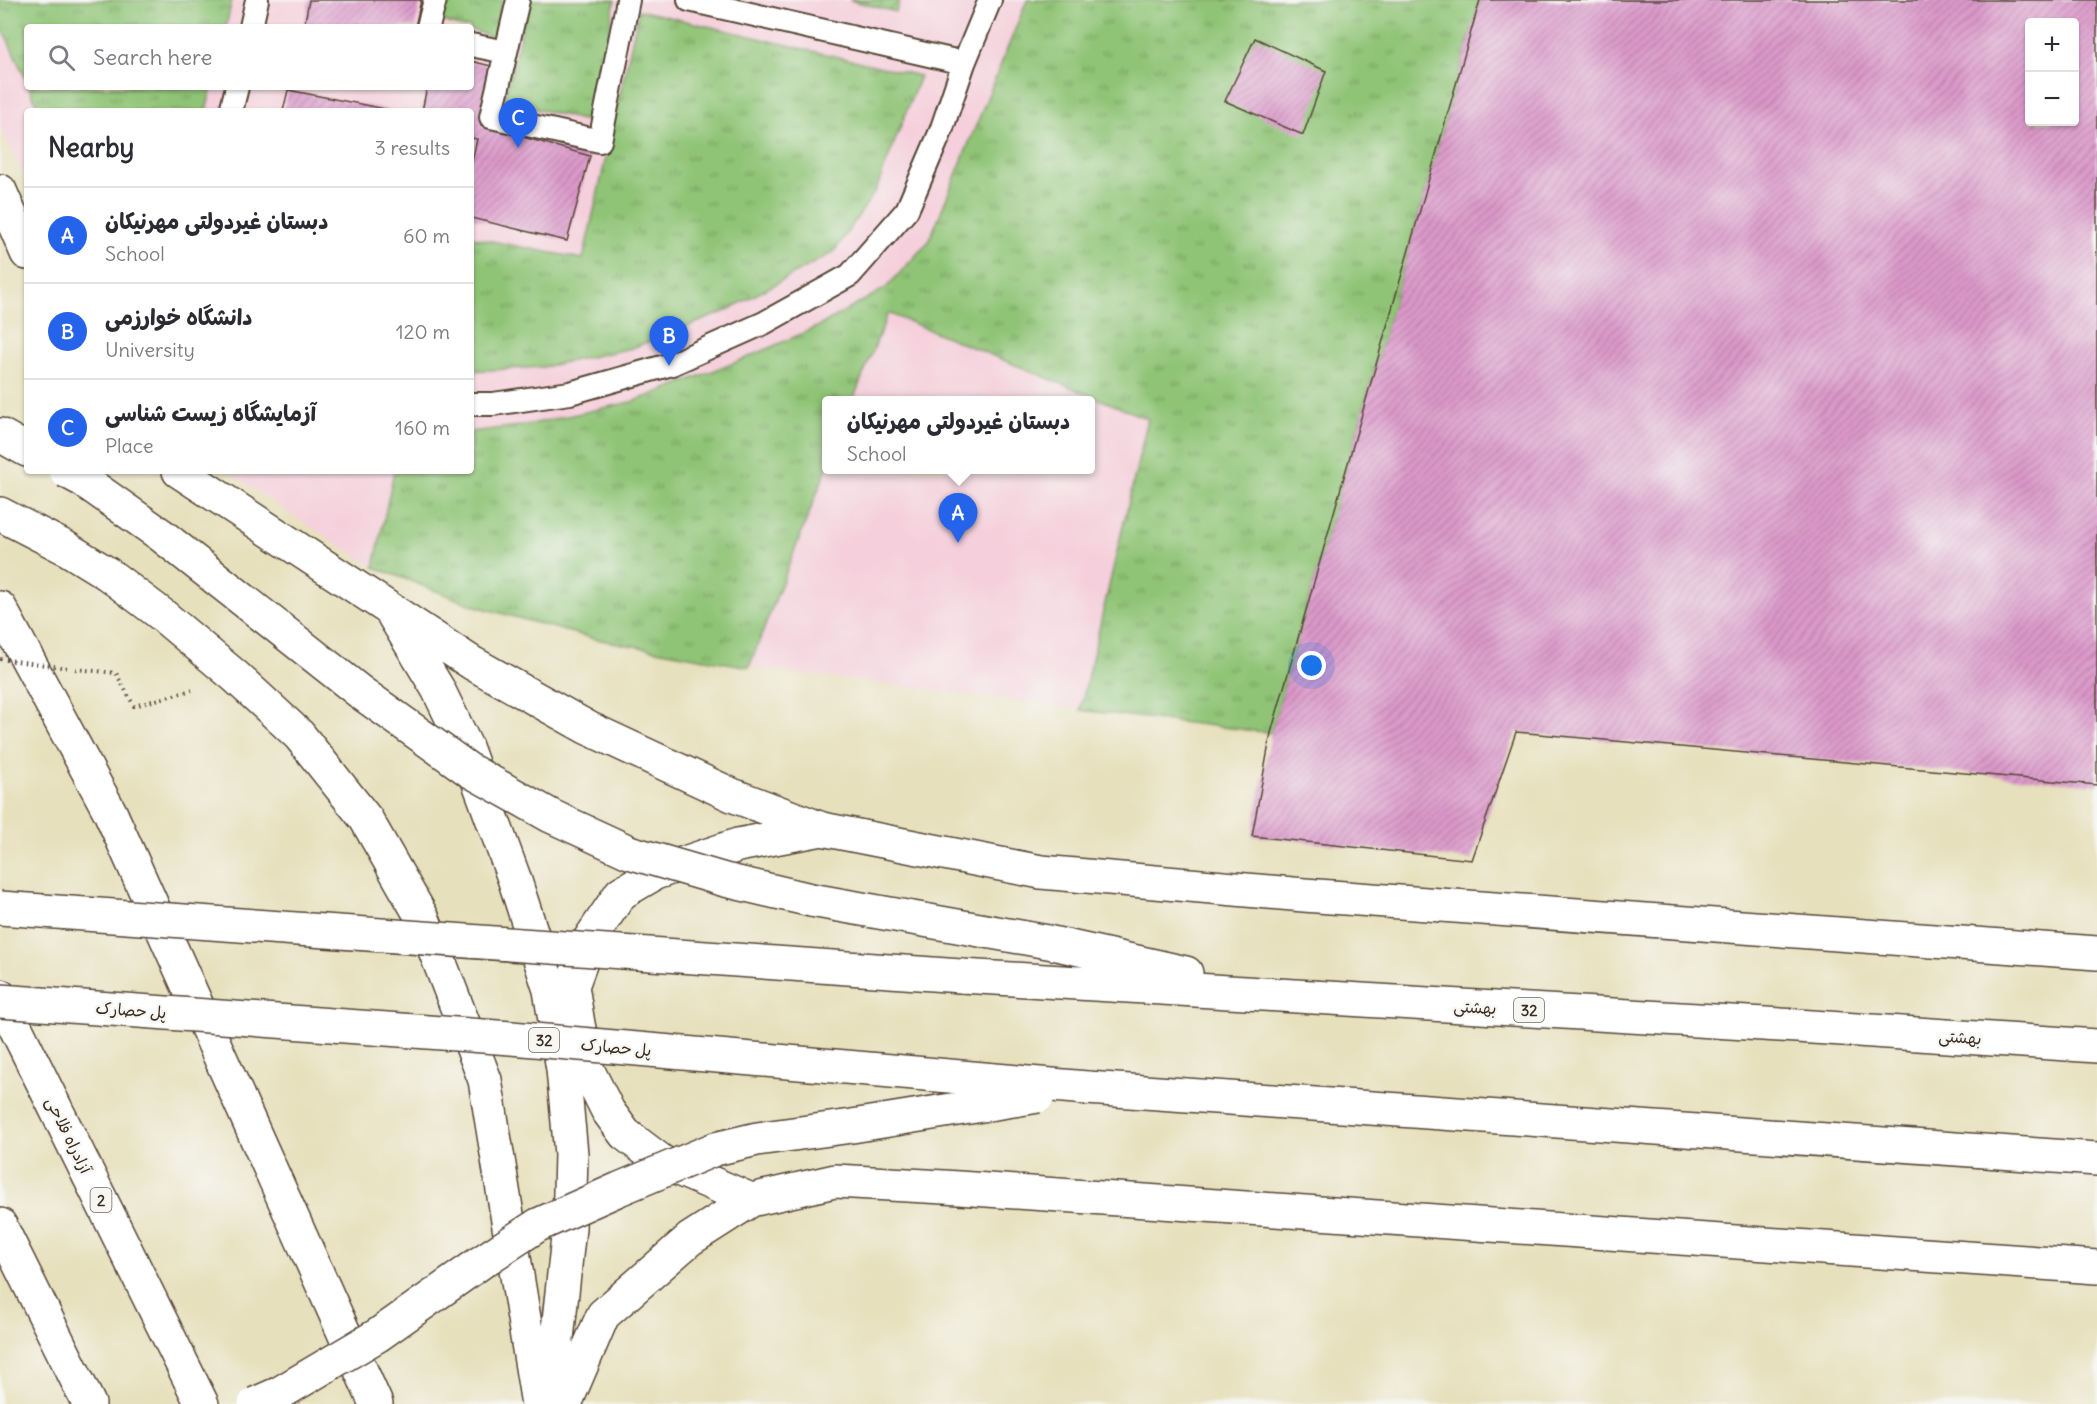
<!DOCTYPE html>
<meta charset="utf-8">
<style>
:root{--surface:#fff;--page:#f7f7f7;--text:#2b2b33;--muted:#7c7c81;--line:#e1e1e2;--accent:#2563eb}
body{margin:0;font-family:Delius,"Playpen Sans Arabic",sans-serif;background:var(--page);color:var(--text)}
.controls{position:absolute;right:18px;top:18px;display:grid;overflow:hidden;border-radius:6px;box-shadow:0 2px 4px #0004}
.controls button{width:54px;height:54px;display:grid;place-items:center;padding:0;border:0;border-bottom:2px solid var(--line);background:var(--surface);color:var(--text);font:30px sans-serif}
.you{position:absolute;left:1312px;top:666px;width:21px;height:21px;margin:-15px;border:4px solid #fff;border-radius:50%;background:#1a73e8;box-shadow:0 0 0 9px #1a73e833}
.badge{display:grid;place-items:center;width:39px;height:39px;border-radius:50%;background:var(--accent);color:#fff;font-size:20px;font-weight:700}
.pin{position:absolute;translate:-50% -50px;filter:drop-shadow(0 2px 3px #0008)}
.pin::after{content:'';position:absolute;top:32px;width:21px;height:18px;background:inherit;clip-path:polygon(0 0,100% 0,50% 100%)}
.popup{position:absolute;left:822px;top:396px;width:273px;height:78px;box-sizing:border-box;display:grid;place-content:center;border-radius:6px;background:var(--surface);filter:drop-shadow(0 2px 4px #0005);font-size:20px;white-space:nowrap;color:var(--muted)}
.popup b{font-size:22px;color:var(--text)}
.popup::after{content:'';position:absolute;left:50%;top:100%;margin-left:-12px;border:12px solid transparent;border-top-color:var(--surface)}
.list{margin:0;padding:0;list-style:none}
h2{display:flex;justify-content:space-between;align-items:center;height:78px;margin:0;padding:0 24px;font-size:26px}
h2 small{font-size:20px;font-weight:400;color:var(--muted)}
.list li{display:grid;grid-template-columns:39px 1fr auto;gap:18px;align-items:center;box-sizing:border-box;height:96px;padding:0 24px;border-top:2px solid var(--line)}
.list b{display:block;font-size:22px;white-space:nowrap}
.list p{margin:0;font-size:20px;white-space:nowrap;color:var(--muted)}
.list em{font-size:20px;font-style:normal;color:var(--muted)}
.icon{flex:none;width:33px;height:33px;fill:none;stroke:currentColor;stroke-width:2;stroke-linecap:round;stroke-linejoin:round}
.map{position:relative;flex:none;width:2097px;height:1404px;overflow:hidden}
.search{position:absolute;background:var(--surface);box-shadow:0 2px 4px #0004;left:24px;top:24px;width:450px;height:66px;display:flex;align-items:center;gap:15px;box-sizing:border-box;padding:0 21px;border-radius:6px;color:var(--muted);font-size:22px}
.panel{position:absolute;background:var(--surface);box-shadow:0 2px 4px #0004;left:24px;top:108px;width:450px;height:366px;border-radius:6px}
.map>svg:first-child{display:block}
.built{fill:#f5cfdb;fill-rule:evenodd}
.grass{fill:url(#grass-tufts);stroke:#65774a;stroke-width:1.5}
.garden{fill:url(#garden-furrows);stroke:#65774a;stroke-width:1.5}
.building{fill:url(#building-hatch);fill-rule:evenodd}
.lines{fill:none;stroke-linecap:round;stroke-linejoin:round}
.lane-casing{stroke:#554536;stroke-width:26}
.primary-casing{stroke:#554536;stroke-width:36}
.highway-casing{stroke:#554536;stroke-width:36}
.path{stroke:#554536;stroke-width:4;stroke-dasharray:1.5 4.5;stroke-linecap:butt}
.lane{stroke:#fff;stroke-width:22}
.primary{stroke:#fff;stroke-width:33}
.highway{stroke:#fff;stroke-width:33}
.highway-bridge-casing{stroke:#554536;stroke-width:36;stroke-linecap:butt}
.path-bridge{stroke:#554536;stroke-width:4;stroke-dasharray:1.5 4.5;stroke-linecap:butt}
.highway-bridge{stroke:#fff;stroke-width:33}
.labels{text-anchor:middle;dominant-baseline:central;stroke-width:4.5;stroke-linejoin:round;paint-order:stroke}
.shield{fill:#f6f6f2;stroke:#73675e;stroke-width:1.5}
.shield-label{font-size:15px;font-weight:bold;fill:#3b2a1e}
.street-label{font-size:16px;fill:#3b2a1e;stroke:#f6f6f2}
</style>
<div class="map">
<svg width="2097" height="1404" viewBox="0 0 2097 1404">
<defs>
<pattern id="grass-tufts" width="24" height="20" patternUnits="userSpaceOnUse" patternTransform="scale(1.5)"><rect width="24" height="20" fill="#8fc476"/><path d="M3 7l-1-3M5 7V3M7 7l1-3M15 17l-1-3M17 17v-4M19 17l1-3" fill="none" stroke="#769f60"/></pattern>
<pattern id="garden-furrows" width="10" height="10" patternUnits="userSpaceOnUse" patternTransform="scale(1.5)"><rect width="10" height="10" fill="#8fc476"/><path d="M-1 1l2-2M0 10L10 0M9 11l2-2" fill="none" stroke="#769f60"/></pattern>
<pattern id="building-hatch" width="6" height="6" patternUnits="userSpaceOnUse" patternTransform="scale(1.5)"><rect width="6" height="6" fill="#dc99cb"/><path d="M-1 1l2-2M0 6l6-6M5 7l2-2" fill="none" stroke="#b47da4"/></pattern>
</defs>
<rect width="100%" height="100%" fill="#f6f6f2"/>
<filter id="ink" filterUnits="userSpaceOnUse"><feTurbulence type="fractalNoise" baseFrequency=".0167" numOctaves="2"/><feDisplacementMap in="SourceGraphic" scale="12" xChannelSelector="R" yChannelSelector="G"/><feConvolveMatrix kernelMatrix="1 2 1 2 8 2 1 2 1" color-interpolation-filters="sRGB"/></filter>
<filter id="wash" filterUnits="userSpaceOnUse"><feTurbulence type="fractalNoise" baseFrequency=".008" numOctaves="4" result="noise"/><feDisplacementMap in="SourceGraphic" scale="24" xChannelSelector="R" yChannelSelector="G"/><feGaussianBlur stdDeviation="1.35" result="paint"/><feColorMatrix in="noise" values="0 0 0 0 0 0 0 0 0 0 0 0 0 0 0 0 0 1.4 0 .05"/><feComposite in="paint" operator="in"/></filter>
<g filter="url(#wash)">
<rect width="100%" height="100%" fill="#e7e0bc"/>
<!-- built -->
<path class="built" d="M0,0H1480L1271,733L749,667L595,639L475,606L374,567L295,517L227,471H471V111H27V181L0,126ZM27,27H471V87H27ZM826,400H1090V470H826Z"/>
<!-- grass -->
<path class="grass" d="M0,0H232L226,27H27V82L0,23Z
M444,0H503L493,37L471,30V27H461L440,20Z
M529,0H615L591,122L504,101Z
M1027,0H1480L1271,733L1080,710L1148,419L888,313L853,400H826V470L749,667L595,639L475,606L374,567L394,471H471V432L527,425L635,401L744,359L819,326L886,288L929,241Z
M639,10L920,76L876,190L834,252L724,312L632,348L543,367L471,371V237L583,259Z
M29,87H212L206,111H40Z"/>
<!-- garden -->
<path class="garden" d="M849,0H900L896,12Z"/>
<g id="blocks">
<!-- building -->
<path class="building" d="M309,0H421L415,27H374L359,24L358,27H304Z
M1480,0H2097V785L1516,732L1472,860L1252,836L1271,733ZM2030,22H2074V122H2030Z
M1255,38L1326,71L1303,135L1225,101Z
M471,61L495,67L481,125L590,156L567,241L471,218V166L477,139L471,138V111H422L427,87H471Z
M288,90L391,110V111H283Z"/>
</g>
</g>
<g filter="url(#ink)">
<use href="#blocks" fill-opacity="0" stroke="#554536" stroke-width="1.5"/>
<g class="lines">
<!-- lane casing -->
<g class="lane-casing">
<path id="lane" d="M518,0L491,117L600,141L628,0
M689,0L964,63
M251,27L257,0
M428,27L435,0
M471,45L506,52
M231,111L237,87
M471,404H493L570,393L672,364L764,323L850,275L907,210L941,131L964,63L990,0"/>
</g>
<!-- primary casing -->
<g class="primary-casing">
<path id="primary" d="M0,191L27,253
M179,471L472,663L588,728L732,795L822,829L1041,872L1304,895L2097,953
M0,608L110,812L376,1404
M394,616L438,689L466,747L514,878L550,990L563,1069L571,1154L569,1228L550,1404
M811,900L1048,942L1186,973
M961,976L1797,1026L2097,1046
M1087,1088L2097,1159
M751,1200L662,1162L625,1134L608,1111L588,1071L578,1024L572,986L588,942L621,893L655,873L738,845L822,829
M565,1404L603,1315L690,1239L751,1200L835,1181L944,1187L2097,1267"/>
</g>
<!-- highway casing -->
<g class="highway-casing">
<path id="highway" d="M0,435L27,450
M0,514L66,548L108,574L161,614L236,677L299,735L366,819L423,919L485,1080L538,1404
M0,996L202,1404
M0,1225L89,1404"/>
</g>
<!-- path -->
<path class="path" d="M75,669L116,673L134,706L192,690"/>
<!-- lane -->
<use href="#lane" class="lane"/>
<!-- primary -->
<use href="#primary" class="primary"/>
<!-- highway -->
<use href="#highway" class="highway"/>
<!-- highway-bridge casing -->
<g class="highway-bridge-casing">
<path id="highway-bridge" d="M66,471L83,480L161,535L360,692L469,770L551,816L629,852L725,880L811,900
M0,908L961,976
M0,1001L511,1038L1087,1088
M255,1404L280,1393L378,1335L480,1263L538,1225L619,1189L715,1149L757,1139L852,1126L1038,1096"/>
</g>
<!-- path-bridge -->
<path class="path-bridge" d="M0,659L68,668"/>
<!-- highway-bridge -->
<use href="#highway-bridge" class="highway-bridge"/>
</g>
</g>
<g class="labels">
<!-- shield labels -->
<g class="shield">
<rect x="1514" y="998" width="30" height="24" rx="4.5"/>
<rect x="529" y="1028" width="30" height="24" rx="4.5"/>
<rect x="90.5" y="1188" width="21" height="24" rx="4.5"/>
</g>
<g class="shield-label">
<text x="1529" y="1010">32</text>
<text x="544" y="1040">32</text>
<text x="101" y="1200">2</text>
</g>
<!-- street labels -->
<g class="street-label">
<text transform="translate(1475 1007) rotate(3)">بهشتى</text>
<text transform="translate(131 1010) rotate(4)">پل حصارک</text>
<text transform="translate(1960 1037) rotate(4)">بهشتى</text>
<text transform="translate(616 1047) rotate(5)">پل حصارک</text>
<text transform="translate(69 1135) rotate(64)">آزادراه فلاحی</text>
</g>
</g>
</svg>
<div class="controls">
<button>+</button>
<button>−</button>
</div>
<div class="you"></div>
<div class="pin badge" style="left:958px;top:543px">A</div>
<div class="popup"><b>دبستان غیردولتی مهرنیکان</b>School</div>
<div class="pin badge" style="left:669px;top:366px">B</div>
<div class="pin badge" style="left:518px;top:148px">C</div>
<div class="search"><svg class="icon" aria-label="search" viewBox="0 0 24 24"><circle cx="10" cy="10" r="6"/><path d="M15 15l6 6"/></svg>Search here</div>
<section class="panel">
<h2>Nearby<small>3 results</small></h2>
<ul class="list">
<li><span class="badge">A</span><div><b>دبستان غیردولتی مهرنیکان</b><p>School</p></div><em>60 m</em></li>
<li><span class="badge">B</span><div><b>دانشگاه خوارزمی</b><p>University</p></div><em>120 m</em></li>
<li><span class="badge">C</span><div><b>آزمایشگاه زیست شناسی</b><p>Place</p></div><em>160 m</em></li>
</ul>
</section>
</div>
